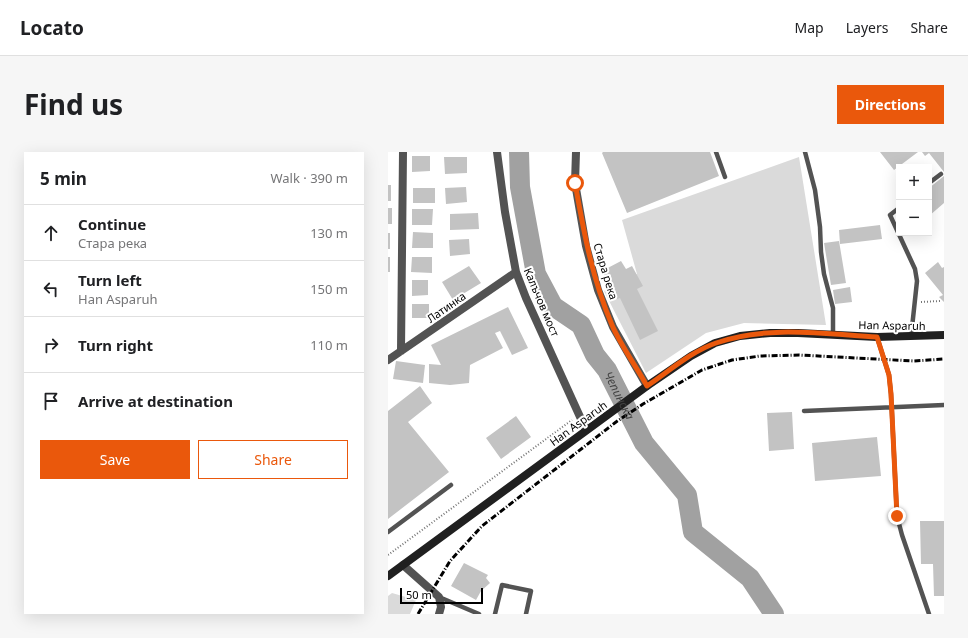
<!DOCTYPE html>
<meta charset="utf-8">
<style>
:root{--surface:#fff;--page:#f6f6f6;--text:#202124;--muted:#757577;--line:#e0e0e0;--accent:#ea580c}
body{margin:0;font-family:"Noto Sans",sans-serif;background:var(--page);color:var(--text)}
.controls{position:absolute;right:12px;top:12px;display:grid;overflow:hidden;border-radius:0px;box-shadow:0 4px 16px #0002}
.controls button{width:36px;height:36px;display:grid;place-items:center;padding:0;border:0;border-bottom:1px solid var(--line);background:var(--surface);color:var(--text);font:20px sans-serif}
.scale{position:absolute;left:12px;bottom:10px;width:83px;box-sizing:border-box;padding-left:4px;border:2px solid #000;border-top:0;font-size:11px;line-height:14px;white-space:nowrap;color:#000;-webkit-text-stroke:3px #fff;paint-order:stroke}
.stop{position:absolute;width:12px;height:12px;margin:-9px;border:3px solid #ea580c;border-radius:50%;background:#fff}
.stop.end{background:#ea580c;border-color:#fff;box-shadow:0 1px 4px #0008}
.list{margin:0;padding:0;list-style:none}
h2{display:flex;justify-content:space-between;align-items:center;height:52px;margin:0;padding:0 16px;font-size:17px}
h2 small{font-size:13px;font-weight:400;color:var(--muted)}
.list li{display:grid;grid-template-columns:26px 1fr auto;gap:12px;align-items:center;box-sizing:border-box;height:56px;padding:0 16px;border-top:1px solid var(--line)}
.list b{display:block;font-size:15px;white-space:nowrap}
.list p{margin:0;font-size:13px;white-space:nowrap;color:var(--muted)}
.list em{font-size:13px;font-style:normal;color:var(--muted)}
.actions{display:flex;gap:8px;padding:12px 16px}
.actions a{flex:1;padding:9px 0;border:1px solid var(--accent);border-radius:0px;text-align:center;font-size:14px;color:var(--accent)}
.actions .main{background:var(--accent);color:#fff}
.icon{flex:none;width:22px;height:22px;fill:none;stroke:currentColor;stroke-width:2;stroke-linecap:round;stroke-linejoin:round}
.map{position:relative;flex:none;width:556px;height:462px;overflow:hidden;border-radius:0px}
header{display:flex;align-items:center;gap:24px;box-sizing:border-box;height:56px;padding:0 20px;background:var(--surface);border-bottom:1px solid var(--line)}
header strong{font-size:19px}
nav{display:flex;gap:22px;margin-inline-start:auto;font-size:14px}
.intro{display:flex;align-items:center;justify-content:space-between;box-sizing:border-box;height:96px;padding:0 24px}
h1{margin:0;font-size:28px}
.button{padding:10px 18px;border-radius:0px;background:var(--accent);color:#fff;font-size:14px;font-weight:700}
main{display:flex;gap:24px;padding:0 24px}
aside{flex:1;background:var(--surface);border-radius:0px;box-shadow:0 4px 16px #0002}
.map>svg:first-child{display:block}
.green{fill:#dadada}
.lines{fill:none;stroke-linecap:round;stroke-linejoin:round}
.river{stroke:#a1a1a1;stroke-width:20}
.building{fill:#c3c3c3}
.path{stroke:#757575;stroke-width:2;stroke-dasharray:1 2;stroke-linecap:butt}
.service{stroke:#535353;stroke-width:4.5}
.minor{stroke:#535353;stroke-width:8}
.secondary{stroke:#202020;stroke-width:8}
.rail{stroke:#000;stroke-width:3;stroke-dasharray:6 2 1 2;stroke-linecap:butt}
.route{stroke:#ea580c;stroke-width:5}
.labels{text-anchor:middle;dominant-baseline:central;stroke-width:4;stroke-linejoin:round;paint-order:stroke}
.street-label{font-size:11px;fill:#000;stroke:#fff}
.water-label{font-size:12px;font-style:italic;fill:#424242;stroke:#fff}
</style>
<header>
<strong>Locato</strong>
<nav><a>Map</a><a>Layers</a><a>Share</a></nav>
</header>
<div class="intro"><h1>Find us</h1><a class="button">Directions</a></div>
<main>
<aside>
<h2>5 min<small>Walk · 390 m</small></h2>
<ul class="list">
<li><svg class="icon" aria-label="ahead" viewBox="0 0 24 24"><path d="M12 20V5M6 11l6-6 6 6"/></svg><div><b>Continue</b><p>Стара река</p></div><em>130 m</em></li>
<li><svg class="icon" aria-label="left" viewBox="0 0 24 24"><path d="M17 20v-9H6M10 6l-5 5 5 5"/></svg><div><b>Turn left</b><p>Han Asparuh</p></div><em>150 m</em></li>
<li><svg class="icon" aria-label="right" viewBox="0 0 24 24"><path d="M7 20v-9h11M14 6l5 5-5 5"/></svg><div><b>Turn right</b></div><em>110 m</em></li>
<li><svg class="icon" aria-label="arrive" viewBox="0 0 24 24"><path d="M6 21V4h12l-3 4 3 4H6"/></svg><div><b>Arrive at destination</b></div></li>
</ul>
<div class="actions"><a class="main">Save</a><a>Share</a></div>
</aside>
<div class="map">
<svg width="556" height="462" viewBox="0 0 556 462">
<rect width="100%" height="100%" fill="#fff"/>
<!-- green -->
<path class="green" d="M411,5L438,173L356,171L318,181L258,221L216,139L249,122L234,68Z
M4,441L28,448L22,462H0V444Z"/>
<g class="lines">
<!-- river -->
<path class="river" id="s1" d="M131,0L132,35L148,122L165,154L193,173L207,203L219,218L256,291L299,343L305,380L362,426L386,462"/>
</g>
<!-- building -->
<path class="building" d="M215,0H322L331,24L239,61L214,1Z
M492,0H530L506,18Z
M534,0H556V20L541,1L537,4Z
M24,4H42V19L24,20Z
M56,5H79V21L57,22Z
M556,24V51L541,64V36Z
M0,33H3V49H0Z
M78,35L79,50L58,52L57,36Z
M25,36H47V51H25Z
M0,56H4V72H0Z
M24,57H45L44,73H24Z
M90,61L91,77L62,78V62Z
M492,73L494,87L452,92L451,78Z
M25,80L45,81V96H24Z
M0,81H2V97H0Z
M81,87L82,102L62,104L61,88Z
M451,89L458,131L443,133L436,91Z
M0,105H2V120H0Z
M24,105H44V121L23,120Z
M233,109L238,117L244,114L255,134L249,137L270,179L252,188L232,146L229,147L214,119Z
M550,110L554,116L556,115V150L551,145L555,143L537,121Z
M81,114L93,131L65,148L54,130Z
M24,128H40V143L24,144Z
M462,135L464,150L447,152L445,138Z
M24,152H41V166H24Z
M120,155L140,196L124,203L112,179L107,181L115,196L82,213L81,231L62,233L41,231V212L53,213L43,193Z
M8,209L37,213L35,231L5,227Z
M32,234L44,251L20,270L61,320L0,367V259Z
M404,260L406,297L381,299L379,261Z
M128,264L143,285L113,307L98,286Z
M489,285L493,324L427,329L424,291Z
M532,369H556V444H546L545,412H533Z
M76,411L100,423L98,426L102,431L93,439L88,448L63,434Z"/>
<g class="lines">
<!-- path -->
<path class="path" d="M533,150L552,149
M0,403L184,268"/>
<!-- service -->
<path class="service" d="M328,0L337,25
M417,0L427,38L432,75L433,100L436,122L445,156V182
M541,31L553,22
M511,56L502,63L527,117L529,129L523,185
M489,185L501,223L503,242L509,364L514,383L541,462
M416,259L556,253
M0,380L63,333
M51,445L91,462
M107,462L114,433L143,439L138,462"/>
<!-- minor -->
<path class="minor" d="M109,0L117,60L128,120L138,146L198,278
M188,0L187,31L198,94L210,138L225,175L259,234
M13,199L15,0
M0,208L128,120
M15,413L51,445L53,455L51,462"/>
<!-- secondary -->
<path class="secondary" d="M0,424L259,234L303,204L327,191L352,184L382,181H410L489,185L556,183"/>
<!-- rail -->
<path class="rail" d="M30,462L62,409L94,374L228,270L255,252L314,218L344,208L372,204L411,203L526,209L556,207"/>
</g>
<g class="lines">
<!-- route -->
<path class="route" d="M187,31C196,81 204,126 224,173C233,194 248,214 259,234C280,220 304,199 328,191C379,173 436,182 489,185L501,223L503,242L509,364"/>
</g>
<g class="labels">
<!-- street labels -->
<g class="street-label">
<text transform="translate(218 119) rotate(73)">Стара река</text>
<text transform="translate(154 150) rotate(67)">Калъчов мост</text>
<text transform="translate(58 155) rotate(-35)">Латинка</text>
<text transform="translate(504 173) rotate(1)">Han Asparuh</text>
<text transform="translate(190 271) rotate(-36)">Han Asparuh</text>
</g>
<!-- water labels -->
<g class="water-label">
<text stroke="none"><textPath href="#s1" startOffset="274">Чепинска</textPath></text>
</g>
</g>
</svg>
<div class="controls">
<button>+</button>
<button>−</button>
</div>
<div class="scale">50 m</div>
<div class="stop" style="left:187px;top:31px"></div>
<div class="stop end" style="left:509px;top:364px"></div>
</div>
</main>
